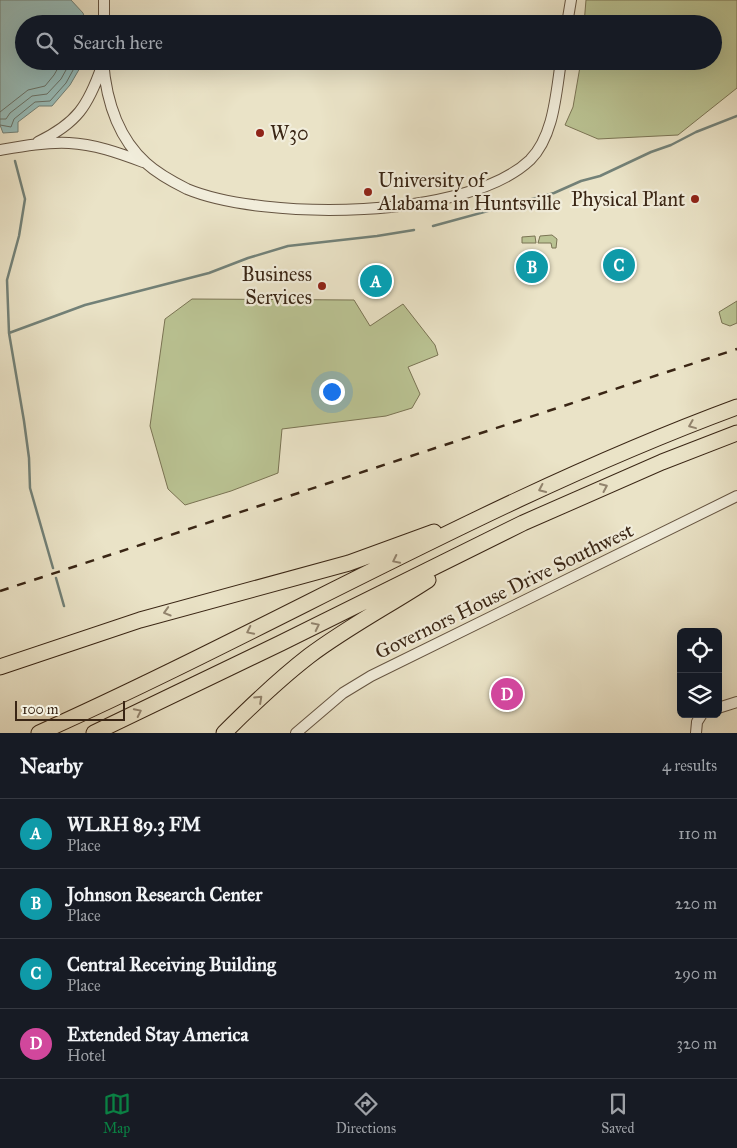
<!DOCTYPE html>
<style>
:root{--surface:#171b24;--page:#20242c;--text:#f1f3f6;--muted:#9ea1a6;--line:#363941;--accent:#0b8043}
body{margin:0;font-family:"IM FELL Great Primer",serif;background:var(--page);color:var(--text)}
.controls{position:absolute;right:15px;bottom:15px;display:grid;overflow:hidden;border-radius:8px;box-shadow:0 5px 20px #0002}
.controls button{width:45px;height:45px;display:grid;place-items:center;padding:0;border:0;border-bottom:1px solid var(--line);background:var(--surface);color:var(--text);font:25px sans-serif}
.scale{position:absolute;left:15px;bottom:12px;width:110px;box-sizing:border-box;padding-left:5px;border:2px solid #3a2615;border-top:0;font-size:14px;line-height:18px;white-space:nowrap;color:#3a2615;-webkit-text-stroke:4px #f1eddb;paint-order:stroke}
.you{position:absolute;left:331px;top:391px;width:18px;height:18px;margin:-12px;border:4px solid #fff;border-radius:50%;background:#1a73e8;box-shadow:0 0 0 8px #1a73e833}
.badge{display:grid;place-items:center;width:32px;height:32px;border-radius:50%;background:var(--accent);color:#fff;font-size:16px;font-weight:700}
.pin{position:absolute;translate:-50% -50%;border:2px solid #fff;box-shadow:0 1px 5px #0006}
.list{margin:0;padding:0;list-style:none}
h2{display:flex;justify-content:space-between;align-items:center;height:65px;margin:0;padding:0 20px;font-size:21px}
h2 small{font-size:16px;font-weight:400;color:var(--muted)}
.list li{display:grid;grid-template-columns:32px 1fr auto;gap:15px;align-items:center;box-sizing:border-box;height:70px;padding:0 20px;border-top:1px solid var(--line)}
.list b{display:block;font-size:19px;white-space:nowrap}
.list p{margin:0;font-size:16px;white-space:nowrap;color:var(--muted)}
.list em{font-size:16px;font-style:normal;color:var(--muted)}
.icon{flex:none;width:28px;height:28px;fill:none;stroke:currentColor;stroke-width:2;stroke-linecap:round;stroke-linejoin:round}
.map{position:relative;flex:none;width:737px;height:733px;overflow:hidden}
.search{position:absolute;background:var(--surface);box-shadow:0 5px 20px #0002;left:15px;right:15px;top:15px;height:55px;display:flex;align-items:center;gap:12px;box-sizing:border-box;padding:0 18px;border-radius:28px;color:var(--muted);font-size:19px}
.sheet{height:345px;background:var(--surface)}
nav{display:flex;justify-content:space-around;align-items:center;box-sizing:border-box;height:70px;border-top:1px solid var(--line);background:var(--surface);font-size:14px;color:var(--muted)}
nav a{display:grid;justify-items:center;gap:2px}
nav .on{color:var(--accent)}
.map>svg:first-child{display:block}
.green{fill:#bac393;stroke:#7a7454}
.water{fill:#98bdba;stroke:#728178}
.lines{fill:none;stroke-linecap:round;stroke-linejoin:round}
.shore{stroke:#697268;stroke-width:1}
.stream{stroke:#728178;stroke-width:2.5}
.minor-casing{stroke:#665542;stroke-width:12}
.highway-casing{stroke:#3a2615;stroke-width:17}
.minor{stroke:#f1eddb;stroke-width:10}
.highway{stroke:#eae3c7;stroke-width:15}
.rail{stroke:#3a2615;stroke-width:2.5;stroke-dasharray:9 9;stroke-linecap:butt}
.oneway{stroke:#92846e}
.poi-dot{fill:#8f2418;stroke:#f1eddb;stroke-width:2}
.labels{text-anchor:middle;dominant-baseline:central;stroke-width:4.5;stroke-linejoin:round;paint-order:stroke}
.poi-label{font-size:20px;fill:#3a2615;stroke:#f1eddb;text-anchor:start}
.street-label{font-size:20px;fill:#3a2615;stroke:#f1eddb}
</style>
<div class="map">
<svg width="737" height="733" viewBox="0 0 737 733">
<rect width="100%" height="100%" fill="#eae3c7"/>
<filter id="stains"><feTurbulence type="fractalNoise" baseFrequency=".004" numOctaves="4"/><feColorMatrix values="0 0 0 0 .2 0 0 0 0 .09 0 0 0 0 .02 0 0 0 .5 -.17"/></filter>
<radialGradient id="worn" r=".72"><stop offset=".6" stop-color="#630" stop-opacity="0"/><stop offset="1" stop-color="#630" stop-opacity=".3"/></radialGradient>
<!-- green -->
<path class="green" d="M586,0H737V88L678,135L598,139L565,125L573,107L581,61H713V24H584Z
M535,236L536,243H522V237Z
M540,236L552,235L557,239L556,248H552L551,243H538Z
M192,299L354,300L370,326L403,304L435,345L438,355L408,367L420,394L412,408L386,416L282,429L278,473L231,491L185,505L168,489L150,426L165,319Z
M737,301V323L730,326L722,323L719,312Z"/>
<!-- water -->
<path class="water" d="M0,0H71L83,13L87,24H24V61H84L70,85L52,106H39L18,122V132L3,133L0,125Z"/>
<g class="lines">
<!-- shore -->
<path class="shore" d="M0,112L28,90L45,86L54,75L62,61
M0,119H6L10,113L32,96L47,94L61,79L71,61
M0,125L11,127L14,119L35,102L50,101L66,83L78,61"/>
<!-- stream -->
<path class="stream" d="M15,161L25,199L19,236L7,280L9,333L24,421L29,458L30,488L53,568
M433,226L554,193L581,181L600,176L651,152L671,145L696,132L737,116
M9,333L85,305L209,273L248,258L288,246L377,236L414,230
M56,578L64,606"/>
<!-- minor casing -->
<g class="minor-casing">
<path id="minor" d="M104,24V0
M567,24L571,0
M103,61C106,99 117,137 146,163C158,174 173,182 187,189C264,221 467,220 530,160C554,136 556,93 561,61
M38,142C77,123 88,106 102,66
M0,150C23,146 45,142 69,143C94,144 119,153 143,162
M718,708L737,702
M296,733L343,693L371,676L737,496
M696,733L697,722L702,714"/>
</g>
<!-- highway casing -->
<g class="highway-casing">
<path id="highway" d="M0,667L140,620L349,563L434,532
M39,733C273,628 496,496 737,407
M94,733L281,643L523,523L662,462L737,433
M224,733C251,706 278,680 309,656C346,628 388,606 428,580"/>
</g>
<!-- minor -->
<use href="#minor" class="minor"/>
<!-- highway -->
<use href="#highway" class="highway"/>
<!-- rail -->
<path class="rail" d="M0,591L737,349"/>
</g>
<!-- one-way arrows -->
<defs><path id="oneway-chevron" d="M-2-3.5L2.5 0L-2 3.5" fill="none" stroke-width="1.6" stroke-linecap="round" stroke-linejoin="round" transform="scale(1.25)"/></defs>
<g class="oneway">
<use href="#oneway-chevron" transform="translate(692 425) rotate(158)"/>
<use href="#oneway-chevron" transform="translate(604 487) rotate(-24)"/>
<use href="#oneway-chevron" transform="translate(542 489) rotate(155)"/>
<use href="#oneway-chevron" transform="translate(396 560) rotate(154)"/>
<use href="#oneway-chevron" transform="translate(167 612) rotate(164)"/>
<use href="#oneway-chevron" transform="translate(316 626) rotate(-26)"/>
<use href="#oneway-chevron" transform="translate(250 631) rotate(154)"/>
<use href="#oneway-chevron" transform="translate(259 699) rotate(-43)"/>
<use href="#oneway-chevron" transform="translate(138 712) rotate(-26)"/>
</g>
<!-- markers -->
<g class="poi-dot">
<circle cx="260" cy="133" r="5"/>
<circle cx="368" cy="192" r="5"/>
<circle cx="695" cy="199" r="5"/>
<circle cx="322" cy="286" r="5"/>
</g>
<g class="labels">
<!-- poi labels -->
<g class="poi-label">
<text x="270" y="133">W30</text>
<text x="378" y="180">University of<tspan x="378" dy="23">Alabama in Huntsville</tspan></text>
<text x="685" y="199" text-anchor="end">Physical Plant</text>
<text x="312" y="274" text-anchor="end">Business<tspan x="312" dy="23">Services</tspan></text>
</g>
<!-- street labels -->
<g class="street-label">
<text transform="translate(504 591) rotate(-26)">Governors House Drive Southwest</text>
</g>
</g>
<rect width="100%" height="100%" filter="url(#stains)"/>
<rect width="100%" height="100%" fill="url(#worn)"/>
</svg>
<div class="controls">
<button><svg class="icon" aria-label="locate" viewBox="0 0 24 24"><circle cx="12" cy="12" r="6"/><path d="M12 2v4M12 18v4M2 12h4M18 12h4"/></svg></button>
<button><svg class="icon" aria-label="layers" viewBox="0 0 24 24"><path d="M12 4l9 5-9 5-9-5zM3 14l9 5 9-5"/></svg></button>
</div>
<div class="scale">100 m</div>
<div class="you"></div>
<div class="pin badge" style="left:376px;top:281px;background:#0f9aa8">A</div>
<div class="pin badge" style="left:532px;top:267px;background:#0f9aa8">B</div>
<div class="pin badge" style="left:619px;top:265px;background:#0f9aa8">C</div>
<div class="pin badge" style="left:507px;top:694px;background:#d1479c">D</div>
<div class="search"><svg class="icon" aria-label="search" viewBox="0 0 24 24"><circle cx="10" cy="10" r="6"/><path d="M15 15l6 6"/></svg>Search here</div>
</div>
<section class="sheet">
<h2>Nearby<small>4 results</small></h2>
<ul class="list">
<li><span class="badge" style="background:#0f9aa8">A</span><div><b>WLRH 89.3 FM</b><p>Place</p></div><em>110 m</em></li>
<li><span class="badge" style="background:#0f9aa8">B</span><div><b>Johnson Research Center</b><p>Place</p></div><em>220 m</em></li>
<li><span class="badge" style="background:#0f9aa8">C</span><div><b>Central Receiving Building</b><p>Place</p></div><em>290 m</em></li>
<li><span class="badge" style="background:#d1479c">D</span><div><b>Extended Stay America</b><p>Hotel</p></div><em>320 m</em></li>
</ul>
</section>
<nav>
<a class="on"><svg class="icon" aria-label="map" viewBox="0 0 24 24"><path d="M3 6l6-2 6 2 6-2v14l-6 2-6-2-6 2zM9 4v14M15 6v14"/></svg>Map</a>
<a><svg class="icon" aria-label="directions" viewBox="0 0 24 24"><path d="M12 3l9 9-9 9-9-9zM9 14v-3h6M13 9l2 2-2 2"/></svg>Directions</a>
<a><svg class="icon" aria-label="saved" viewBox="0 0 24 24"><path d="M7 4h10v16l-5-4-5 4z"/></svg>Saved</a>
</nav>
